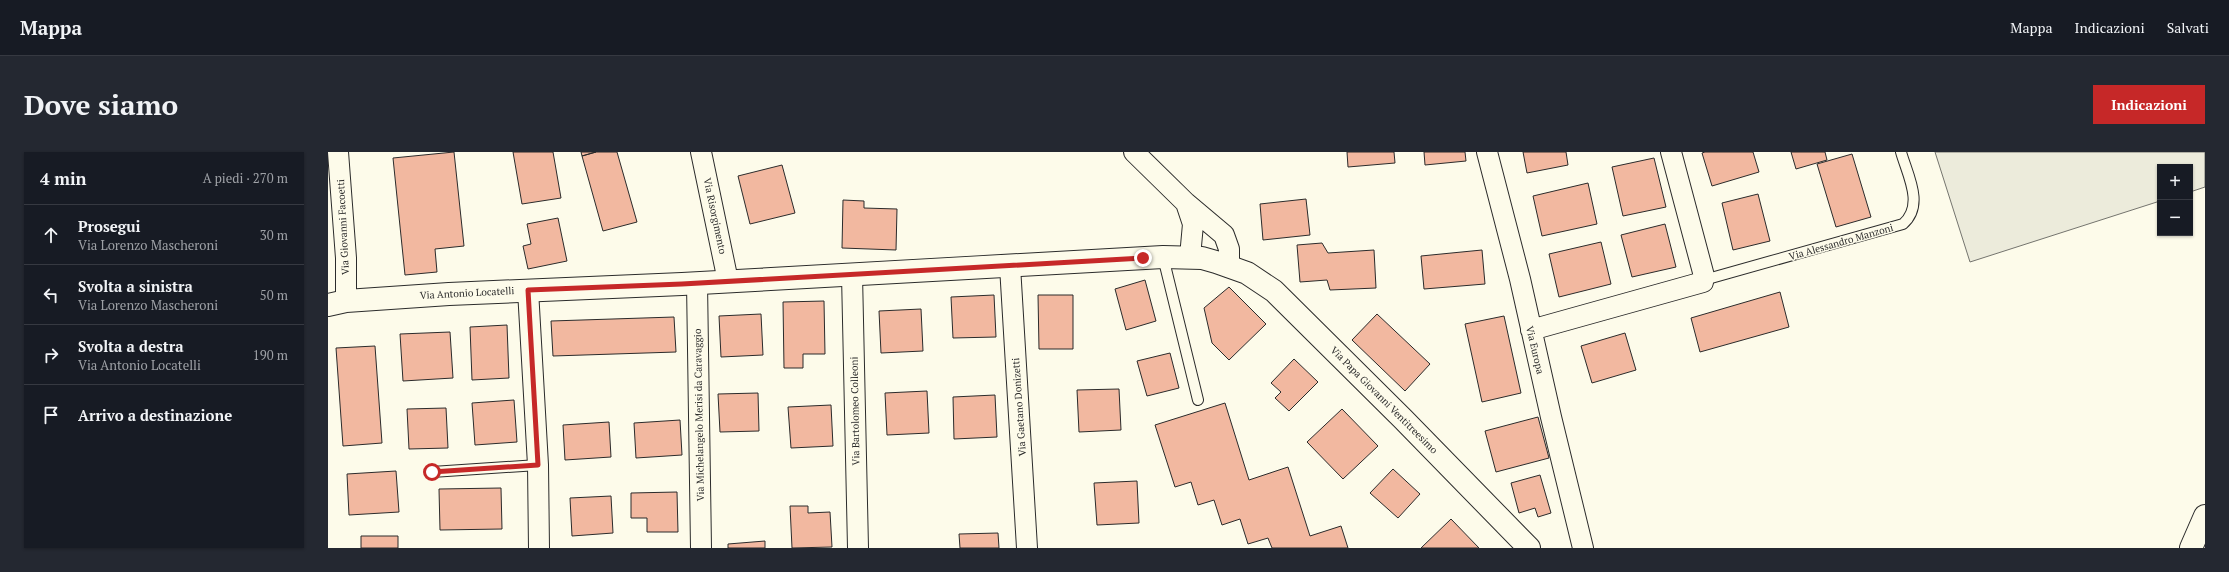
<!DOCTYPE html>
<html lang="it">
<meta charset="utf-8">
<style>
:root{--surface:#171b24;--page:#242831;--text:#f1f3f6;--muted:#9ea1a6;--line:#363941;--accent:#c62828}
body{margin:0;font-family:"PT Serif",serif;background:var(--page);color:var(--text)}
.controls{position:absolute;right:12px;top:12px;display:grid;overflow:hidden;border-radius:0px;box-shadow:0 1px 3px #0004}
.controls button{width:36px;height:36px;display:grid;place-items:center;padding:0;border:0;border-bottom:1px solid var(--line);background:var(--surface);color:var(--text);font:20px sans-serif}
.stop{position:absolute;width:12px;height:12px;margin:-9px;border:3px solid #c62828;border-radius:50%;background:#fff}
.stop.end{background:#c62828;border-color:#fff;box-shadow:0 1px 4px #0008}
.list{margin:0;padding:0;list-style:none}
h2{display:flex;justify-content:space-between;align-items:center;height:52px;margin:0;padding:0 16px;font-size:17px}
h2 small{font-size:13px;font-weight:400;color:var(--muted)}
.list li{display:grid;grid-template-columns:26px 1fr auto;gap:12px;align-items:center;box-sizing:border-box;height:60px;padding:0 16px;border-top:1px solid var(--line)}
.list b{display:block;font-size:15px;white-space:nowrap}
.list p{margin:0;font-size:13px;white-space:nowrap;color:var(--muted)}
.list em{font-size:13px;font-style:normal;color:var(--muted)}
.icon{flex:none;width:22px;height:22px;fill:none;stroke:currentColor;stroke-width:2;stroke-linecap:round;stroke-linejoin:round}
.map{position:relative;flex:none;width:1877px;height:396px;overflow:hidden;border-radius:0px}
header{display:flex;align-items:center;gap:24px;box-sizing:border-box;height:56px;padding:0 20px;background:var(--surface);border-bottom:1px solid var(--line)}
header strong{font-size:19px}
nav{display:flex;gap:22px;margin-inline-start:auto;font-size:14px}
.intro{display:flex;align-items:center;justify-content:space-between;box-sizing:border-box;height:96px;padding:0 24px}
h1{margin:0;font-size:28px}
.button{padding:10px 18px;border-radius:0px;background:var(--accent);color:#fff;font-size:14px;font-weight:700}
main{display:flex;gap:24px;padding:0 24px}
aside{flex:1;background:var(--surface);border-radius:0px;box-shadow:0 1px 3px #0004}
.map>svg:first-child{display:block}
.green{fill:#ecebdb;stroke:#74746e}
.building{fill:#f2b8a0;stroke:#2b2b2b}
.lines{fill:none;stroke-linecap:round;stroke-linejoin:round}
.service-casing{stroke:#2b2b2b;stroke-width:12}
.minor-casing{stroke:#2b2b2b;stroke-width:22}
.tertiary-casing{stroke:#2b2b2b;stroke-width:24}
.trunk-casing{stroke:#2b2b2b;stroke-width:24}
.service{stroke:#fdfbea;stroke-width:10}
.minor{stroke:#fdfbea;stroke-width:20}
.tertiary{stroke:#fdfbea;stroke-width:22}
.trunk{stroke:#fdfbea;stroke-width:22}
.route{stroke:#c62828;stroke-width:5}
.labels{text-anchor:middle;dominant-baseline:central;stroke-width:3;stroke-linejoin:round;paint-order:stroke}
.street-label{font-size:10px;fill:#2b2b2b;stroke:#fdfbea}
</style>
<header>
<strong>Mappa</strong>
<nav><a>Mappa</a><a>Indicazioni</a><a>Salvati</a></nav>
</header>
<div class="intro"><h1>Dove siamo</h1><a class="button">Indicazioni</a></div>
<main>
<aside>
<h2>4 min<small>A piedi · 270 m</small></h2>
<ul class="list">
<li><svg class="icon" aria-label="ahead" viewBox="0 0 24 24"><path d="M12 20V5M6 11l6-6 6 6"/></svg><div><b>Prosegui</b><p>Via Lorenzo Mascheroni</p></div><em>30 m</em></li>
<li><svg class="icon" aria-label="left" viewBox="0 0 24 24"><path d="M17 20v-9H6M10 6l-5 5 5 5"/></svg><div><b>Svolta a sinistra</b><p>Via Lorenzo Mascheroni</p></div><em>50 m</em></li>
<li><svg class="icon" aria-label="right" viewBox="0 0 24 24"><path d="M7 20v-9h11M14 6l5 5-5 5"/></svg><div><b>Svolta a destra</b><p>Via Antonio Locatelli</p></div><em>190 m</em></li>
<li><svg class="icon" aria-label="arrive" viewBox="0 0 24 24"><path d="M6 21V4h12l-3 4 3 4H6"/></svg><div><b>Arrivo a destinazione</b></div></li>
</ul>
</aside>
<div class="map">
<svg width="1877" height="396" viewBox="0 0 1877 396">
<rect width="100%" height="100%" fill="#fdfbea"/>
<!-- green -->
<path class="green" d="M1607,0H1877V35L1862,40V15H1832V49L1642,110Z"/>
<!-- building -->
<path class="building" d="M126,0L136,94L107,97L109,120L77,123L65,6Z
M185,0H225L233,46L194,52Z
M253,0H268L254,4Z
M268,0H289L309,70L275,79L254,4Z
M1019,0H1066L1067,11L1020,15Z
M1096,0H1137L1138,9L1097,13Z
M1195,0H1238L1240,13L1199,21Z
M1377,0H1425L1431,20L1384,34L1374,1Z
M1463,0H1497L1499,8L1468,17Z
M1524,2L1543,65L1508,75L1489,12Z
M1326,6L1338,55L1295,64L1284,15Z
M454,13L467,61L422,72L410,24Z
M1260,31L1269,72L1214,84L1205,44Z
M1430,42L1442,89L1405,98L1394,51Z
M978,47L982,83L935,88L932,52Z
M515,48L536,49V56L569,57L568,98L514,96Z
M230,66L239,109L200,117L195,94L203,92L199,72Z
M1337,72L1348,115L1304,125L1293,83Z
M1273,90L1283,132L1231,145L1221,102Z
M994,91L1000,101L1046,98L1048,136L1002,138L999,128L972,130L969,93Z
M1154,98L1157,132L1096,137L1093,104Z
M817,128L828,169L798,178L787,137Z
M901,135L938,172L901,208L884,191L876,156Z
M1452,140L1461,175L1372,200L1363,166Z
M666,143L668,185L625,186L623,145Z
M710,143H745V197H711Z
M496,149L497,202H475V216H456L455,150Z
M593,157L595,199L553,201L551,159Z
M433,162L435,203L393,205L391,164Z
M1049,162L1102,212L1077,239L1024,188Z
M1176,164L1193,241L1154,250L1137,172Z
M346,165L348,200L225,204L223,169Z
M179,173L181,226L144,228L142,175Z
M122,180L125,226L75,229L72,182Z
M1297,181L1308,218L1264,231L1253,194Z
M47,194L54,291L15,294L8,196Z
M842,201L851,236L819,244L809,209Z
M966,207L990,230L961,259L947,246L953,240L943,231Z
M791,237L793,278L751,280L749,238Z
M599,239L601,281L559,283L557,241Z
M430,241L431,279L392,280L390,242Z
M667,243L669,285L626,287L625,245Z
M186,248L189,290L147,293L144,251Z
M897,251L921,328L960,315L982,384L1013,374L1020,396H944L940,386L920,392L912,367L894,373L886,348L870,353L863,330L847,335L827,273Z
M503,253L505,294L463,296L460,255Z
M118,256L120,296L81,297L79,257Z
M1014,257L1050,294L1015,327L979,290Z
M1210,265L1221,306L1168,320L1157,279Z
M352,268L354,303L308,306L306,271Z
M281,270L283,305L237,308L235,273Z
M1065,317L1092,342L1070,366L1042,341Z
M68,319L71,360L21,363L19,322Z
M1212,323L1223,361L1210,365L1207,356L1191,361L1183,331Z
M809,329L811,371L769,373L766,331Z
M173,336L174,377L112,378L111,337Z
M349,340L350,380H319V366H303V341Z
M283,344L285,381L244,384L242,346Z
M462,354H480V361L502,360L504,395L464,396Z
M1123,367L1151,396H1093Z
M670,381L671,396H632L631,382Z
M33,384H70V396H33Z
M437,389V396H400V392Z"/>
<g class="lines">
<!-- service casing -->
<g class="service-casing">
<path id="service" d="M835,105L870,248
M1376,128L1575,72C1597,53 1579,22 1573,0
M104,320L210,313"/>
</g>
<!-- minor casing -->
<g class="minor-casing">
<path id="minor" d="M10,0L18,106V149
M373,0L400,129
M806,0L858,51L896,83L901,97V115
M1159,0L1192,127L1223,265L1255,396
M858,51L865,72L862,105
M682,114L699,396
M524,123L530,396
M369,131L373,396
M200,138L210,313L211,396
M1203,178L1375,130L1376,124L1343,0"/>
</g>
<!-- tertiary casing -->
<g class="tertiary-casing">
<path id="tertiary" d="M0,153L18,149L121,142L354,132L835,105L874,106L888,110L919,121L946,139L1075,267L1201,396"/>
</g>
<!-- trunk casing -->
<g class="trunk-casing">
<path id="trunk" d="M1863,396L1877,364"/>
</g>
<!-- service -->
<use href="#service" class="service"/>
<!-- minor -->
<use href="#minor" class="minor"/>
<!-- tertiary -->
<use href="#tertiary" class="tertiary"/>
<!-- trunk -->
<use href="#trunk" class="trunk"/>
</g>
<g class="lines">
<!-- route -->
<path class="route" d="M104,320L210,313L200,138L354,132L815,106"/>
</g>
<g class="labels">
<!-- street labels -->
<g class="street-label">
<text transform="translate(387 64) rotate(78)">Via Risorgimento</text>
<text transform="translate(15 75) rotate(-93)">Via Giovanni Facoetti</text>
<text transform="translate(1513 90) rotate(-16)">Via Alessandro Manzoni</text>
<text transform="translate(139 141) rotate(-3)">Via Antonio Locatelli</text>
<text transform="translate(1207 198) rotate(77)">Via Europa</text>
<text transform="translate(1056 248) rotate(45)">Via Papa Giovanni Ventitreesimo</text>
<text transform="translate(691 255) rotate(-94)">Via Gaetano Donizetti</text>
<text transform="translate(527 259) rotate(-91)">Via Bartolomeo Colleoni</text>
<text transform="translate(371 263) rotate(-91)">Via Michelangelo Merisi da Caravaggio</text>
</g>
</g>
</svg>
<div class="controls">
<button>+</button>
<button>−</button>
</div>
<div class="stop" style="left:104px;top:320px"></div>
<div class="stop end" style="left:815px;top:106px"></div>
</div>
</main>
